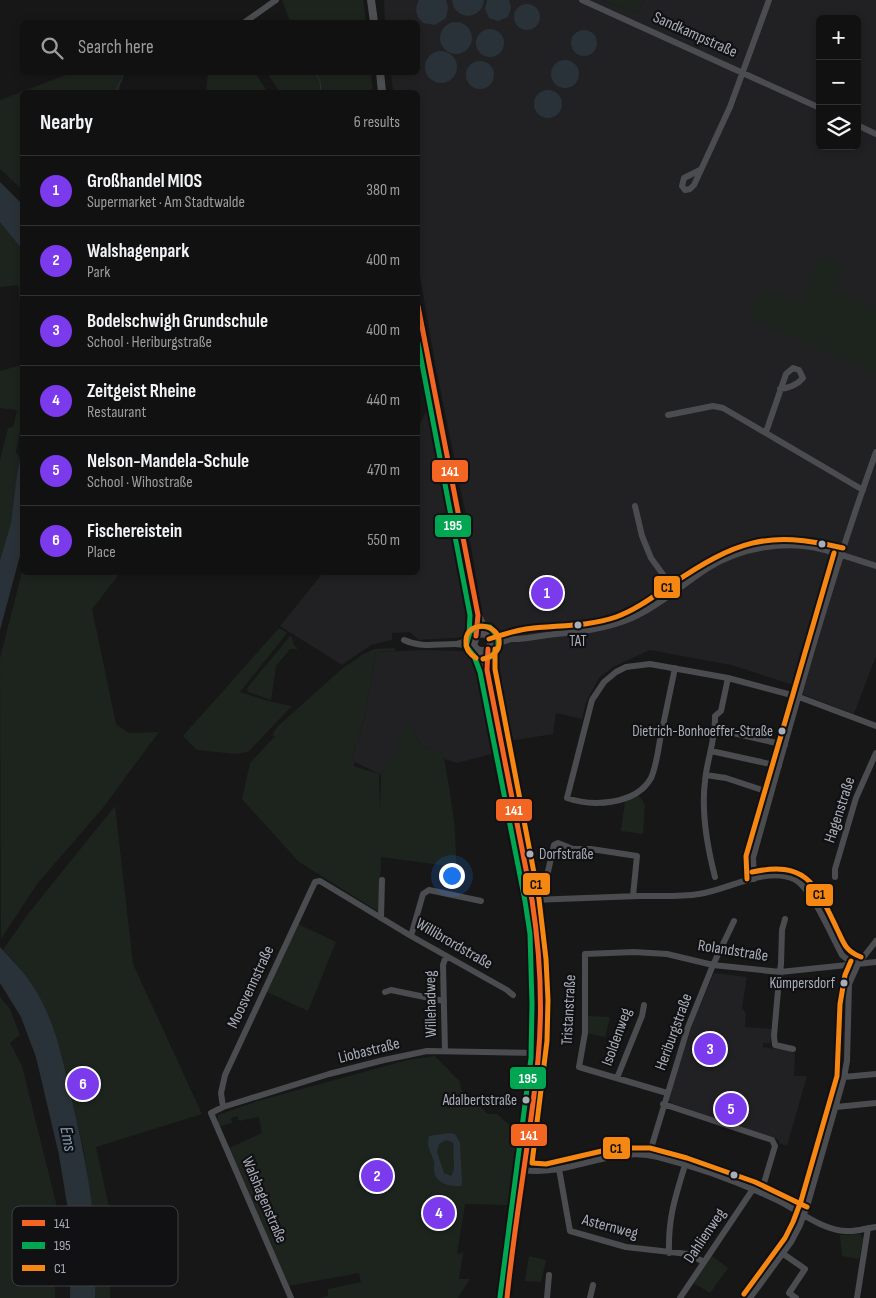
<!DOCTYPE html>
<meta charset="utf-8">
<style>
:root{--surface:#111;--page:#1e1f1f;--text:#f1f3f6;--muted:#9c9d9f;--line:#303131;--accent:#7c3aed}
body{margin:0;font-family:"Sofia Sans Condensed",sans-serif;background:var(--page);color:var(--text)}
.controls{position:absolute;right:15px;top:15px;display:grid;overflow:hidden;border-radius:8px;box-shadow:0 2px 8px #0003}
.controls button{width:45px;height:45px;display:grid;place-items:center;padding:0;border:0;border-bottom:1px solid var(--line);background:var(--surface);color:var(--text);font:25px sans-serif}
.you{position:absolute;left:451px;top:875px;width:18px;height:18px;margin:-12px;border:4px solid #fff;border-radius:50%;background:#1a73e8;box-shadow:0 0 0 8px #1a73e833}
.badge{display:grid;place-items:center;width:32px;height:32px;border-radius:50%;background:var(--accent);color:#fff;font-size:16px;font-weight:700}
.pin{position:absolute;translate:-50% -50%;border:2px solid #fff;box-shadow:0 1px 5px #0006}
.list{margin:0;padding:0;list-style:none}
h2{display:flex;justify-content:space-between;align-items:center;height:65px;margin:0;padding:0 20px;font-size:21px}
h2 small{font-size:16px;font-weight:400;color:var(--muted)}
.list li{display:grid;grid-template-columns:32px 1fr auto;gap:15px;align-items:center;box-sizing:border-box;height:70px;padding:0 20px;border-top:1px solid var(--line)}
.list b{display:block;font-size:19px;white-space:nowrap}
.list p{margin:0;font-size:16px;white-space:nowrap;color:var(--muted)}
.list em{font-size:16px;font-style:normal;color:var(--muted)}
.icon{flex:none;width:28px;height:28px;fill:none;stroke:currentColor;stroke-width:2;stroke-linecap:round;stroke-linejoin:round}
.map{position:relative;flex:none;width:876px;height:1298px;overflow:hidden}
.search{position:absolute;background:var(--surface);box-shadow:0 2px 8px #0003;left:20px;top:20px;width:400px;height:55px;display:flex;align-items:center;gap:12px;box-sizing:border-box;padding:0 18px;border-radius:8px;color:var(--muted);font-size:19px}
.panel{position:absolute;background:var(--surface);box-shadow:0 2px 8px #0003;left:20px;top:90px;width:400px;height:485px;border-radius:8px}
.map>svg:first-child{display:block}
.built{fill:#212123;fill-rule:evenodd}
.green{fill:#1d241e}
.water{fill:#2a3239;fill-rule:evenodd}
.lines{fill:none;stroke-linecap:round;stroke-linejoin:round}
.stream{stroke:#2a3239;stroke-width:1}
.minor{stroke:#4b4c50;stroke-width:6}
.major{stroke:#4d4f52;stroke-width:8}
.bus-1-casing{stroke:#111113;stroke-width:9}
.bus-2-casing{stroke:#111113;stroke-width:9}
.bus-3-casing{stroke:#111113;stroke-width:9}
.bus-1{stroke:#f26522;stroke-width:5}
.bus-2{stroke:#00a651;stroke-width:5}
.bus-3{stroke:#f68712;stroke-width:5}
.bus-dot{fill:#a8adb8;stroke:#111113;stroke-width:2}
.labels{text-anchor:middle;dominant-baseline:central;stroke-width:4.5;stroke-linejoin:round;paint-order:stroke}
.bus-label{font-size:15px;fill:#a8adb8;stroke:#111113;text-anchor:end}
.street-label{font-size:16px;fill:#a8adb8;stroke:#111113}
.water-label{font-size:18px;font-style:italic;fill:#7f9bb3;stroke:#111113}
.key{fill:#111113;stroke:#3e4045;stroke-width:1}
.key-label{font-size:14px;fill:#a8adb8}
.line-badge{stroke:#111113;stroke-width:2}
.badge-label{font-size:14px;text-anchor:middle;font-weight:bold;fill:#fff}
.pale-badge-label{font-size:14px;text-anchor:middle;font-weight:bold;fill:#111}
</style>
<div class="map">
<svg width="876" height="1298" viewBox="0 0 876 1298">
<rect width="100%" height="100%" fill="#171717"/>
<!-- built -->
<path class="built" d="M384,0H602L636,14L644,0H876V656L854,714L802,694L803,688L731,665L650,650L613,667L599,678L586,702L582,719L556,713L553,734L510,741L494,652L499,651V647L502,646L501,634H495L489,632L484,623L465,511L435,363L418,265V92H393L391,73L418,72V22H385ZM820,19H857V146H820Z
M430,404L472,628L471,633L467,637L419,640L410,632L392,633V640L371,645L342,665L280,626L323,573L418,572V427Z
M424,650L461,651L468,652L477,658L495,753L457,763L444,759L442,753L420,745L410,723L381,775L351,760L365,716L376,652Z
M714,973L747,977L742,1008L746,1013L745,1027L772,1029L770,1043H763V1047L790,1051L795,1054L794,1076H807L787,1146L779,1143V1140L673,1104L669,1101V1096L693,1023Z"/>
<!-- green -->
<path class="green" d="M282,0H363L366,22H290Z
M602,0H644L636,14Z
M71,73H122L119,92H22V189L0,169V100Z
M208,73H255L268,92H206Z
M267,73H371L373,92H280Z
M0,218L13,233L22,250V325L18,285L0,287Z
M820,255L845,265L834,289L876,308V375L749,318L762,288L799,303Z
M22,365V421L16,452L20,458L11,523L0,560V460L8,428L13,427L17,410L0,408V371Z
M22,572L120,573L92,609L116,724L129,733L159,732L102,809L37,884L1,939L0,658Z
M279,628L287,633L240,692L272,702L292,706L248,752L235,754L197,750L183,736Z
M291,635L294,645L298,649H290L276,666L271,700L248,692L247,688Z
M395,648V651L376,652L365,716L351,760L355,762L353,766L379,774L380,812L381,775L410,722L420,745L443,753C450,791 457,829 456,867L381,857L379,912L299,862L242,799L250,763L275,736L272,735L277,727L343,668L362,655L374,649Z
M637,796L640,797L645,805L643,834L621,831L625,802Z
M115,806L133,964L202,1114L96,1147L112,1221L110,1298H95L96,1276L94,1224L84,1151L60,1050L14,961L3,950L28,914Z
M298,924L336,942L308,1011L267,992Z
M0,997L10,1009L20,1035L10,1043L22,1066L63,1231L54,1234L55,1298H0Z
M588,1016L610,1017L605,1037L587,1033Z
M435,1056L460,1082L461,1089L488,1114H497L520,1135L509,1205L465,1204L457,1254L463,1253L459,1279H470L458,1298H320L328,1296V1289L361,1282L359,1273L288,1286L229,1148L262,1133L259,1117L239,1121L237,1116L231,1118L232,1123L218,1127V1115L261,1100L408,1060Z
M858,1234H860L863,1239L859,1259L842,1256L840,1235Z
M529,1256L546,1260L541,1282L525,1281Z
M712,1256L728,1268L710,1293L692,1282Z"/>
<!-- water -->
<path class="water" d="M419,0H446L448,8L446,18L435,25L423,23C416,17 414,9 419,0Z
M452,0H484C482,21 454,21 452,0Z
M487,0H509L511,8L508,17L498,21L489,18L485,9Z
M514 17a13 13 0 1 1 26 0a13 13 0 1 1-26 0Z
M440 38a16 16 0 1 1 32 0a16 16 0 1 1-32 0Z
M476 43a14 14 0 1 1 28 0a14 14 0 1 1-28 0Z
M571 43a13 13 0 1 1 26 0a13 13 0 1 1-26 0Z
M425 67a16 16 0 1 1 32 0a16 16 0 1 1-32 0Z
M551 74a14 14 0 1 1 28 0a14 14 0 1 1-28 0Z
M466 75a14 14 0 1 1 28 0a14 14 0 1 1-28 0Z
M534 104a14 14 0 1 1 28 0a14 14 0 1 1-28 0Z
M0,182L22,204V249L0,222Z
M22,449V548L0,630V560L11,523L17,475Z
M0,947C12,960 25,973 34,988C54,1019 62,1056 70,1092C86,1159 100,1228 95,1298H70L71,1251L69,1216L59,1155L36,1057L21,1017L0,983Z
M449,1133L455,1134L460,1143L462,1183L461,1186C449,1187 434,1183 434,1169C434,1166 435,1164 434,1161C431,1152 426,1146 429,1136ZM446,1140L452,1142L454,1145C452,1156 457,1168 451,1176L444,1173L437,1152L439,1144Z"/>
<g class="lines">
<!-- stream -->
<path class="stream" d="M315,72L320,81L321,92
M115,92L122,79L123,72"/>
<!-- minor -->
<path class="minor" d="M582,0L820,108
M245,22L276,0
M857,125L876,134
M700,170L684,178L682,186L685,190L690,189L694,185L730,107L769,0
M668,415L713,406L723,408L863,490
M766,432L786,374L793,368L799,370L803,378C797,385 789,388 780,389
M635,506L642,536L651,558L675,591
M490,637C497,637 505,639 512,639C524,639 535,637 547,635C576,632 604,630 632,618C659,606 683,584 708,568C740,548 784,540 821,549C840,554 858,560 876,566
M404,640C421,648 436,644 455,644C461,644 468,646 474,647
M457,644L474,639
M491,646L511,639
M675,668C670,692 665,716 660,740C658,752 656,767 651,778C636,805 592,807 567,798L592,700L604,682L616,672L626,667L650,664L728,678L799,697L876,726
M716,729L785,745
M711,751L779,766
M706,775L726,778L771,793
M547,876L554,845L558,843L573,849H591L637,856L633,896
M715,877C707,846 701,813 705,781C707,759 716,738 715,716L721,711L728,678
M835,877V869L856,798L876,753
M754,879L753,858C791,722 828,585 876,452
M532,900C568,899 605,897 642,896C660,896 681,897 699,894C727,890 767,866 794,879C812,888 832,937 842,955L848,960L857,964
M381,918L382,880
M785,919L782,930L781,964L779,979L774,1036L775,1045L793,1049
M411,936L423,894L429,890L481,901
M385,992L391,990L444,1001
M445,1051L443,965L446,956
M844,1077L876,1074
M617,1078L642,1016L644,1005
M667,1093L579,1067L585,1033V954L634,952L667,954L713,965L780,972L876,962
M663,1104L772,1140L775,1146L761,1193
M223,1107L221,1093L225,1075L315,882L320,881L411,936L507,990L513,995
M836,1107L876,1103
M649,1155L688,1027L713,965L734,921
M559,1169L570,1231L626,1247L688,1254L704,1262
M523,1170C569,1177 612,1145 658,1157C698,1167 739,1182 777,1200C798,1210 821,1230 846,1231C855,1232 866,1228 876,1227
M669,1253C668,1218 675,1198 685,1165
M782,1253L805,1269L789,1293L796,1298
M291,1298L211,1113L223,1107L329,1074L384,1060L427,1051L538,1053
M547,1298L549,1275
M590,1298L593,1285
M680,1298L753,1189
M750,1298L791,1242L800,1225L808,1203L844,1077L847,1061L849,984L858,964L876,941
M857,1298L868,1228"/>
<!-- major -->
<path class="major" d="M371,0L374,22
M380,72L382,92
M418,306L478,615L486,634
M480,651H486L491,646V640L486,634L481,633L476,636L473,645L476,649L480,651L487,670L532,900L537,933L540,1004L538,1059L510,1267L507,1298"/>
<!-- bus-1 casing -->
<g class="bus-1-casing">
<path id="bus-1" d="M418,306L478,615L476,636
M488,649L487,670L532,900C540,952 543,1007 538,1060C530,1139 515,1218 507,1298"/>
</g>
<!-- bus-2 casing -->
<g class="bus-2-casing">
<path id="bus-2" d="M418,343L470,615L469,635
M490,657L498,649V637L490,627L478,626L470,632L466,646L474,656L480,672L525,901L530,934L532,1004L531,1058L500,1297"/>
</g>
<!-- bus-3 casing -->
<g class="bus-3-casing">
<path id="bus-3" d="M489,639C501,635 513,631 526,629C556,625 587,627 616,617C636,610 654,596 672,584C735,542 766,529 843,548
M495,649V669L539,899L546,959L548,1000L547,1041L532,1163L546,1164L615,1148H650L687,1158L755,1182L807,1207
M476,658C470,654 466,650 466,642C465,619 502,622 499,645C497,654 491,657 483,659
M752,872C807,860 816,885 837,929C844,943 845,951 861,957
M747,879L746,856L834,553
M744,1294L785,1238L793,1222L801,1201L837,1076L840,1004L845,975L851,961"/>
</g>
<!-- bus-1 -->
<use href="#bus-1" class="bus-1"/>
<!-- bus-2 -->
<use href="#bus-2" class="bus-2"/>
<!-- bus-3 -->
<use href="#bus-3" class="bus-3"/>
</g>
<!-- markers -->
<g class="bus-dot">
<circle cx="822" cy="544" r="4.5"/>
<circle cx="578" cy="625" r="4.5"/>
<circle cx="782" cy="731" r="4.5"/>
<circle cx="530" cy="854" r="4.5"/>
<circle cx="844" cy="983" r="4.5"/>
<circle cx="526" cy="1100" r="4.5"/>
<circle cx="734" cy="1175" r="4.5"/>
</g>
<g class="labels">
<!-- bus labels -->
<g class="bus-label">
<text x="578" y="641" text-anchor="middle">TAT</text>
<text x="773" y="731">Dietrich-Bonhoeffer-Straße</text>
<text x="539" y="854" text-anchor="start">Dorfstraße</text>
<text x="835" y="983">Kümpersdorf</text>
<text x="517" y="1100">Adalbertstraße</text>
</g>
<!-- street labels -->
<g class="street-label">
<text transform="translate(695 35) rotate(24)">Sandkampstraße</text>
<text transform="translate(840 810) rotate(-72)">Hagenstraße</text>
<text transform="translate(454 944) rotate(30)">Willibrordstraße</text>
<text transform="translate(733 951) rotate(9)">Rolandstraße</text>
<text transform="translate(251 987) rotate(-65)">Moosvennstraße</text>
<text transform="translate(431 1004) rotate(-91)">Willehadweg</text>
<text transform="translate(569 1010) rotate(-87)">Tristanstraße</text>
<text transform="translate(674 1032) rotate(-70)">Heriburgstraße</text>
<text transform="translate(617 1037) rotate(-70)">Isoldenweg</text>
<text transform="translate(369 1051) rotate(-14)">Liobastraße</text>
<text transform="translate(264 1200) rotate(67)">Walshagenstraße</text>
<text transform="translate(610 1227) rotate(15)">Asternweg</text>
<text transform="translate(705 1236) rotate(-56)">Dahlienweg</text>
</g>
<!-- water labels -->
<g class="water-label">
<text transform="translate(68 1139) rotate(79)">Ems</text>
</g>
</g>
<!-- legend -->
<rect x="12" y="1206" width="166" height="80" rx="8" class="key"/>
<rect x="22" y="1220" width="23" height="6" fill="#f26522"/>
<rect x="22" y="1242" width="23" height="7" fill="#00a651"/>
<rect x="22" y="1265" width="23" height="6" fill="#f68712"/>
<g class="key-label">
<text x="54" y="1228">141</text>
<text x="54" y="1250">195</text>
<text x="54" y="1273">C1</text>
</g>
<g class="line-badge">
<rect x="431" y="459" width="38" height="24" rx="5" fill="#f26522"/>
<rect x="434" y="514" width="38" height="24" rx="5" fill="#00a651"/>
<rect x="653" y="575" width="28" height="24" rx="5" fill="#f68712"/>
<rect x="495" y="798" width="38" height="24" rx="5" fill="#f26522"/>
<rect x="522" y="872" width="29" height="24" rx="5" fill="#f68712"/>
<rect x="805" y="883" width="29" height="24" rx="5" fill="#f68712"/>
<rect x="509" y="1066" width="38" height="24" rx="5" fill="#00a651"/>
<rect x="510" y="1123" width="38" height="24" rx="5" fill="#f26522"/>
<rect x="602" y="1136" width="29" height="24" rx="5" fill="#f68712"/>
</g>
<g class="badge-label">
<text x="450" y="476">141</text>
<text x="453" y="530">195</text>
<text x="514" y="815">141</text>
<text x="528" y="1083">195</text>
<text x="529" y="1140">141</text>
</g>
<g class="pale-badge-label">
<text x="667" y="592">C1</text>
<text x="536" y="889">C1</text>
<text x="819" y="899">C1</text>
<text x="616" y="1153">C1</text>
</g>
</svg>
<div class="controls">
<button>+</button>
<button>−</button>
<button><svg class="icon" aria-label="layers" viewBox="0 0 24 24"><path d="M12 4l9 5-9 5-9-5zM3 14l9 5 9-5"/></svg></button>
</div>
<div class="you"></div>
<div class="pin badge" style="left:547px;top:593px">1</div>
<div class="pin badge" style="left:377px;top:1176px">2</div>
<div class="pin badge" style="left:710px;top:1049px">3</div>
<div class="pin badge" style="left:439px;top:1213px">4</div>
<div class="pin badge" style="left:731px;top:1109px">5</div>
<div class="pin badge" style="left:83px;top:1084px">6</div>
<div class="search"><svg class="icon" aria-label="search" viewBox="0 0 24 24"><circle cx="10" cy="10" r="6"/><path d="M15 15l6 6"/></svg>Search here</div>
<section class="panel">
<h2>Nearby<small>6 results</small></h2>
<ul class="list">
<li><span class="badge">1</span><div><b>Großhandel MIOS</b><p>Supermarket · Am Stadtwalde</p></div><em>380 m</em></li>
<li><span class="badge">2</span><div><b>Walshagenpark</b><p>Park</p></div><em>400 m</em></li>
<li><span class="badge">3</span><div><b>Bodelschwigh Grundschule</b><p>School · Heriburgstraße</p></div><em>400 m</em></li>
<li><span class="badge">4</span><div><b>Zeitgeist Rheine</b><p>Restaurant</p></div><em>440 m</em></li>
<li><span class="badge">5</span><div><b>Nelson-Mandela-Schule</b><p>School · Wihostraße</p></div><em>470 m</em></li>
<li><span class="badge">6</span><div><b>Fischereistein</b><p>Place</p></div><em>550 m</em></li>
</ul>
</section>
</div>
